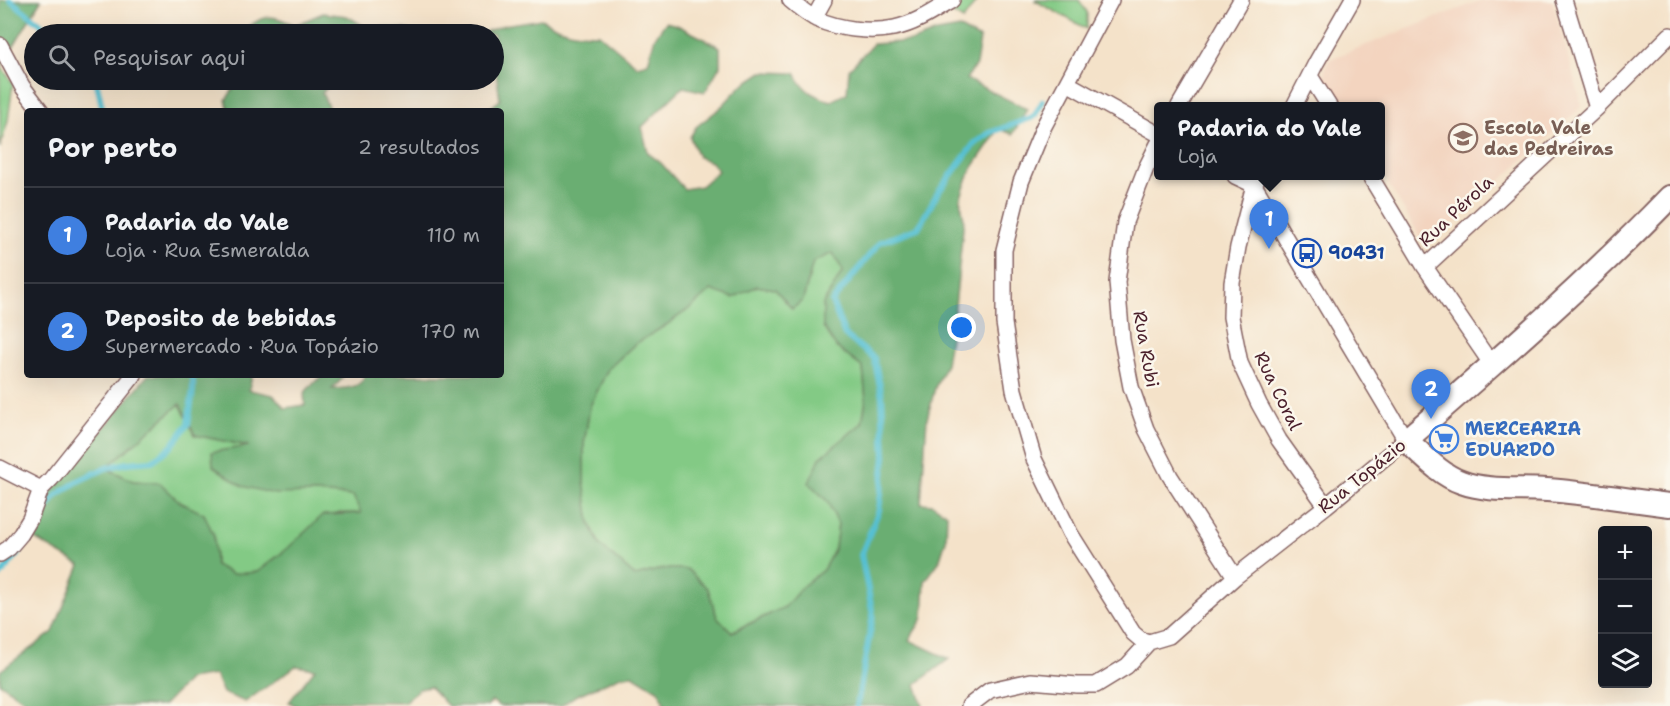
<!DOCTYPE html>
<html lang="pt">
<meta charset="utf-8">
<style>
:root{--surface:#171b24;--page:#20242c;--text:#f1f3f6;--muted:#9ea1a6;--line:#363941;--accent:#db2777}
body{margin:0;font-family:"Shantell Sans",sans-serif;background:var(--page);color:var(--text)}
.controls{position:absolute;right:18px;bottom:18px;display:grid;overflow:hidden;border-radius:6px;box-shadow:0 6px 24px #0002}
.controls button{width:54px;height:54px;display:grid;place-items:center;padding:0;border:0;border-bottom:2px solid var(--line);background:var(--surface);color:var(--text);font:30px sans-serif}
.you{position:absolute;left:962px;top:328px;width:21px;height:21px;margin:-15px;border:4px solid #fff;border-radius:50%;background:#1a73e8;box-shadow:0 0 0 9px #1a73e833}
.badge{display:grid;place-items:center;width:39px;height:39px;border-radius:50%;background:var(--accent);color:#fff;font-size:20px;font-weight:700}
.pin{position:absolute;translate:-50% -50px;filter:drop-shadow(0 2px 3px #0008)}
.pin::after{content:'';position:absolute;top:32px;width:21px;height:18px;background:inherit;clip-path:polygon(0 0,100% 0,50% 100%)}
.popup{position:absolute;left:1154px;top:102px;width:231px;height:78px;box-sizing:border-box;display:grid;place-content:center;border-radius:6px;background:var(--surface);filter:drop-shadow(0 2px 4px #0005);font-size:20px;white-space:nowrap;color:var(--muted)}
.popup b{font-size:22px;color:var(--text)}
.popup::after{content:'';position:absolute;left:50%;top:100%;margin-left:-12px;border:12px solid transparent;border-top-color:var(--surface)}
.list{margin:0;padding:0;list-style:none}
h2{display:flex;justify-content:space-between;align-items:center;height:78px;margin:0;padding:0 24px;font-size:26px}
h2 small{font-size:20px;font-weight:400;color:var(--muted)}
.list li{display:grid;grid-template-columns:39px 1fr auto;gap:18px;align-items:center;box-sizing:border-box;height:96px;padding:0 24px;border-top:2px solid var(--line)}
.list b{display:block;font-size:22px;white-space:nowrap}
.list p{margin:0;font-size:20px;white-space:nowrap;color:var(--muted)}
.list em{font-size:20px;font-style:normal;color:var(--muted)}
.icon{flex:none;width:33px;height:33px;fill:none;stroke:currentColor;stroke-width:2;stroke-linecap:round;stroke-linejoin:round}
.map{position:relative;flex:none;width:1670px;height:706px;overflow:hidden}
.search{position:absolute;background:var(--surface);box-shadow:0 6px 24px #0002;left:24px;top:24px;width:480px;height:66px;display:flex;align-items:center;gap:15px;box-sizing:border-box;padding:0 21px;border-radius:33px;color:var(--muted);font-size:22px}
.panel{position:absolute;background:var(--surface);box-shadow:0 6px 24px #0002;left:24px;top:108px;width:480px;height:270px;border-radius:6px}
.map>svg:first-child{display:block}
.built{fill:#f3d4bf}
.green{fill:#83ca85;stroke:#667458;stroke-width:1.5}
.forest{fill:#6aae72;stroke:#5a664e;stroke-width:1.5;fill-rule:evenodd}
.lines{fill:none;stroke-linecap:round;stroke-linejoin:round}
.stream{stroke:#56c0d2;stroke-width:6}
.street-casing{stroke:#866362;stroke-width:18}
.secondary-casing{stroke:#866362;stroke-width:26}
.street{stroke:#fff;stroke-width:15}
.secondary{stroke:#fff;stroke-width:22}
.labels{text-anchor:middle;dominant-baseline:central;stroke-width:5;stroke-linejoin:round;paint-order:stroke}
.education-label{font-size:18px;font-weight:bold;fill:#785e54;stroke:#fbf7ec;text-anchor:start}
.street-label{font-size:18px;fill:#4a1f2b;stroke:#fbf7ec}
.transit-label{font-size:18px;font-weight:bold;fill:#164399;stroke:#fbf7ec;text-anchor:start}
.shop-label{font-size:18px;font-weight:bold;fill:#366cbe;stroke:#fbf7ec;text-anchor:start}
</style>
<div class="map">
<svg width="1670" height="706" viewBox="0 0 1670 706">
<rect width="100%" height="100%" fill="#fbf7ec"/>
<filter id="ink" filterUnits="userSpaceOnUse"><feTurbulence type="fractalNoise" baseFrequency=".0167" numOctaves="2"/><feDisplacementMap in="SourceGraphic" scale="12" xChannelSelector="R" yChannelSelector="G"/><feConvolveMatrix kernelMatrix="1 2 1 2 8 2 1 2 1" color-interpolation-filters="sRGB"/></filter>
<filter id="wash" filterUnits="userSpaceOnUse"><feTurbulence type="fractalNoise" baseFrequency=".008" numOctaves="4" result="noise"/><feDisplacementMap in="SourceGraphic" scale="24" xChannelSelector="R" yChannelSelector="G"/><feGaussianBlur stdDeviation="1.35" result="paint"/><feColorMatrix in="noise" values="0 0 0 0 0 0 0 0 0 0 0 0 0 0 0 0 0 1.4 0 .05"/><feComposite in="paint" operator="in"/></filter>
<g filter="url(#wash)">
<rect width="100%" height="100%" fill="#f4e2c9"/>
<!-- built -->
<path class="built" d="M1482,0H1552L1582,106L1435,241L1422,240L1380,170V106H1342L1324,77L1325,67L1330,59Z"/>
<!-- green -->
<path class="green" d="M964,0H977L963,20L950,12Z
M1034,0H1079L1087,12V29Z
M0,65L13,83L8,121L0,148Z
M833,253L843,271L823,304L836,347L863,368L866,400L862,423L852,432L828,502L838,524L835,548L823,570L803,586L785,607L731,632L717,617L708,589L662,569L635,576L600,545L590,523L584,482V444L590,406L608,369L635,344L666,325L693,306L711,290L733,297L757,286L775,289L792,309L803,300L813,262Z
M180,404L195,435L252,447L316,493L354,496L362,513H339L288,548L257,572L232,575L215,565L214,536L204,514L180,503L160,483L133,481L106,468Z"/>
<!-- forest -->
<path class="forest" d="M0,0H41L0,69Z
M323,13L347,16L364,26L404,29L422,34H242L241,33C264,14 268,13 295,25Z
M541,19C562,31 576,34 599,34L637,66L648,63L655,37L666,22L677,25L720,47V66L705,92L683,87L642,127L648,153L661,163L684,189L701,186L718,171L711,162L698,157L690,137L696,127L719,109L742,85L762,72L795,73C804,91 812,95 831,101L847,93L849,69L873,44L913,41L937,32L960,28L980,39L976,65L966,79L1027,109L1013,134L999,129L971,170L960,199L964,219L955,306L946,364L935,388L927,419L921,503L932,504L947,514L946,540L939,562L925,581L923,618L909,640L949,659L916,684L923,706H661L664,703L659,691L633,675L621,676L575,696L561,706H499L492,701L488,706H448L430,687L419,689L404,702L321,701L305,706H296L289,702L315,669L296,666L245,702L223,693L215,675L189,679L163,706H32L0,683V671L53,632L80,565L31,537L45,508L50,492L148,375H252L249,390L273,395L285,408L305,405L304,393C314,382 327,368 343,378L332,389C346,388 360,389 366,375H501V111H486L500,100L494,57V34H484L482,33L504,25ZM833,253L843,271L823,304V327L836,347L863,368L866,400L862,423L820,458L809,483L828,502L838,524L835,548L823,570L803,586L785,607L732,632L717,617L708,589L687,569H662L635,576L600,545L590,523L584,482V444L590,406L608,369L635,344L666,325L693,306L711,290L733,298L757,286L775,289L792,309L803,300L813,262ZM180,404L195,435L249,446L212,452L213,466L242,486L275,494L316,493L353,496L361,513L323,515L288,548L258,572L232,574L215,565L214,536L204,514L180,502L160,483L133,481L106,468Z
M239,80H347L333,82L322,93L330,111H229L226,100Z"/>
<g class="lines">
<!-- stream -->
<path class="stream" d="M10,0L41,24L45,34
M92,80L97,84L103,111
M0,576L31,537L42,514L57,495L78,481L106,468L127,463L152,461L171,447L188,424L193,390V375
M857,706L873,615L861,555L879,510L885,457L882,396L874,358L845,335L832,302L880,242L918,228L937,194L974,144L989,133L1031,118L1035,115L1043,101"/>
</g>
</g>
<g filter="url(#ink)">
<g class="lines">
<!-- street casing -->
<g class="street-casing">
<path id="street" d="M790,0C797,6 807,14 816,19C839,29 869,33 894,28C915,24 934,11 952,0
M1111,0L1044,126L1021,182L1004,250V323L1014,390L1034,459L1070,533L1133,633L1140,639L1149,642L1169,636L1235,577L1326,506L1406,440L1254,185L1235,176
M1564,0L1597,108
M814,18L824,0
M0,45L22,86L41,111
M1310,76L1329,106
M1067,83L1158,134
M1179,106L1241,0
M1294,106L1316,63L1352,0
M1158,144L1146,168L1125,222L1117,282L1122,340L1131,387L1146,429L1170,476L1235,577
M1259,176L1254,185L1238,247L1232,283L1231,317L1240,363L1259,404L1279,440L1326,506
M1370,176L1425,267L1492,365
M1425,267L1597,108L1670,35
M0,468L41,489
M0,554L9,548L21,534L30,519L41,489L51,479L134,375
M969,706L990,690L1031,681L1077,685H1096L1127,666L1149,642"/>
</g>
<!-- secondary casing -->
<g class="secondary-casing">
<path id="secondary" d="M1670,197C1587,283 1497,361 1406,440C1423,455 1439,474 1461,482C1488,492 1518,488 1547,490C1588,493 1629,500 1670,505"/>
</g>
<!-- street -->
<use href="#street" class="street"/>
<!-- secondary -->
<use href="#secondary" class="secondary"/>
</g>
</g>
<!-- icons -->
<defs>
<g id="school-ring" transform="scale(1.5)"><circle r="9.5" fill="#fbf7ec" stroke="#8d6e63" stroke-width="1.5"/><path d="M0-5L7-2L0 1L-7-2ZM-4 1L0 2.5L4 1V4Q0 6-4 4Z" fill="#8d6e63"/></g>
<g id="bus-ring" transform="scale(1.5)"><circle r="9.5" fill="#fbf7ec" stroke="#1a4fb4" stroke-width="1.5"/><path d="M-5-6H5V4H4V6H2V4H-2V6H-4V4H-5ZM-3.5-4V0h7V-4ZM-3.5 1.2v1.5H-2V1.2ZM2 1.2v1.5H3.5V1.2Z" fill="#1a4fb4"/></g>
<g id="supermarket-ring" transform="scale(1.5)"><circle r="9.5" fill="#fbf7ec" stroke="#3f7fe0" stroke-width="1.5"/><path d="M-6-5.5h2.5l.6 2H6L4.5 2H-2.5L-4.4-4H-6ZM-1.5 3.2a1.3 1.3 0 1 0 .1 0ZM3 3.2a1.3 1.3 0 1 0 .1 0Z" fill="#3f7fe0"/></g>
</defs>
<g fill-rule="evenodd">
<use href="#school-ring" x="1463" y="138"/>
<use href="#bus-ring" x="1307" y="253"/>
<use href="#supermarket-ring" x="1444" y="439"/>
</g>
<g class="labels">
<!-- education labels -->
<g class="education-label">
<text x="1484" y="128">Escola Vale<tspan x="1484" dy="21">das Pedreiras</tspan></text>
</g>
<!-- street labels -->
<g class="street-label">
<text transform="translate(1456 211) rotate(-43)">Rua Pérola</text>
<text transform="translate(1146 349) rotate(80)">Rua Rubi</text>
<text transform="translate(1278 391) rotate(64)">Rua Coral</text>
<text transform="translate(1362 476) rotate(-39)">Rua Topázio</text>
</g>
<!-- transit labels -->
<g class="transit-label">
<text x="1328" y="253">90431</text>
</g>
<!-- shop labels -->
<g class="shop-label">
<text x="1465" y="429">MERCEARIA<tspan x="1465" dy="21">EDUARDO</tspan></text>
</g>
</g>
</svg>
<div class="controls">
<button>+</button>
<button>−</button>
<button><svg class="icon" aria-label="layers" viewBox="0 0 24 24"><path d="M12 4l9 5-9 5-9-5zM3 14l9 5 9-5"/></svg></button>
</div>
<div class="you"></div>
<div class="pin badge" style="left:1269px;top:249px;background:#3f7fe0">1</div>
<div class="popup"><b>Padaria do Vale</b>Loja</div>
<div class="pin badge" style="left:1431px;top:419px;background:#3f7fe0">2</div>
<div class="search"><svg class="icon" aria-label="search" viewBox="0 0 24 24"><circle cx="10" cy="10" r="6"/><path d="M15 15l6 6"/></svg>Pesquisar aqui</div>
<section class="panel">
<h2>Por perto<small>2 resultados</small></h2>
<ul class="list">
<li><span class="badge" style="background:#3f7fe0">1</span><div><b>Padaria do Vale</b><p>Loja · Rua Esmeralda</p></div><em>110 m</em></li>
<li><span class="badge" style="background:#3f7fe0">2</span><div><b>Deposito de bebidas</b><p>Supermercado · Rua Topázio</p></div><em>170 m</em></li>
</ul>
</section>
</div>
